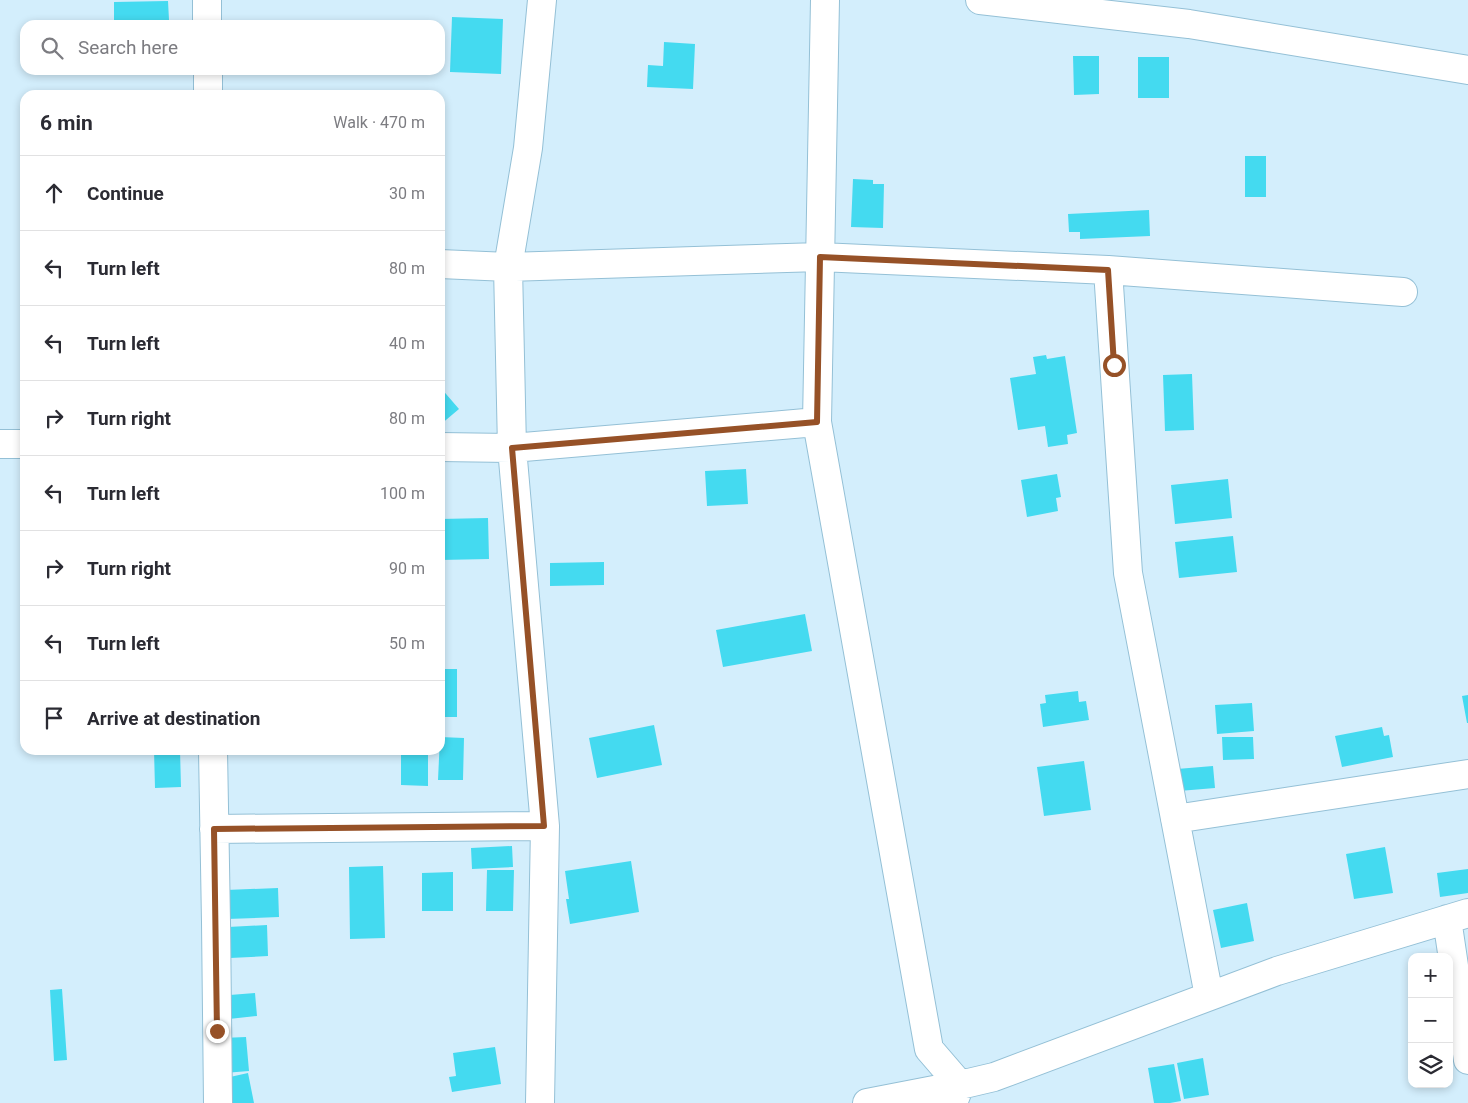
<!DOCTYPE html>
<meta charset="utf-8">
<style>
:root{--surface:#fff;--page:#f7f7f7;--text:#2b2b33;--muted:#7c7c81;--line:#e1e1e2}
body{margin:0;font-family:Roboto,sans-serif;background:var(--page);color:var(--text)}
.controls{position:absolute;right:15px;bottom:15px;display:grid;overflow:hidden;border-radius:10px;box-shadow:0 2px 8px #0003}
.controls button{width:45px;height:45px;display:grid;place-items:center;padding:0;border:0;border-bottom:1px solid var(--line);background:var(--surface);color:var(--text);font:25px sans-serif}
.stop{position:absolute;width:15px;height:15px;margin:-11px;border:4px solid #965127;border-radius:50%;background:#fff}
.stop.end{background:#965127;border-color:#fff;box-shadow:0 1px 5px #0008}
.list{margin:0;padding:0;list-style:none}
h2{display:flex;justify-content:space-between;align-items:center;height:65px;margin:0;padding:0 20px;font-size:21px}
h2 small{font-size:16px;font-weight:400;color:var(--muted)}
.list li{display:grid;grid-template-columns:32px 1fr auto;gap:15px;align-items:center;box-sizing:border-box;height:75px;padding:0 20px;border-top:1px solid var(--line)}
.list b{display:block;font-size:19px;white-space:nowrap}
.list em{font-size:16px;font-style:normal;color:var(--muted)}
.icon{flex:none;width:28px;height:28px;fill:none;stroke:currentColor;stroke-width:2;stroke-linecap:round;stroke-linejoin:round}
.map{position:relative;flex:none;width:1468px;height:1103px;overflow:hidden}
.search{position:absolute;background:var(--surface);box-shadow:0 2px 8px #0003;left:20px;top:20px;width:425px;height:55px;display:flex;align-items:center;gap:12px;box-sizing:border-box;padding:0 18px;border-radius:15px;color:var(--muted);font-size:19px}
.panel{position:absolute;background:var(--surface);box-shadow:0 2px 8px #0003;left:20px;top:90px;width:425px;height:665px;border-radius:15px}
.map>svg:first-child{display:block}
.building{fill:#44daf0}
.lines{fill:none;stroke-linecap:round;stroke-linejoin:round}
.minor-casing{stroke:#94c0d6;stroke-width:30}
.minor{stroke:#fff;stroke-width:28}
.route{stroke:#965127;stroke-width:6}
</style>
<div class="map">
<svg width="1468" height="1103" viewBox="0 0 1468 1103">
<rect width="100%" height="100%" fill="#d3eefc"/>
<!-- building -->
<path class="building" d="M168,1L169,20H114V2Z
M452,17L503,19L501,74L450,72Z
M664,42L695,44L693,89L647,87L648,65L663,66Z
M1073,56H1099V94L1074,95Z
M1138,57H1169V98H1138Z
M1245,156H1266V197H1245Z
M853,179L873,180V184H884L883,228L851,227Z
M1149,210L1150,236L1080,239V232H1069L1068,214Z
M1046,355L1047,359L1065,356L1077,433L1067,435L1068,444L1048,447L1045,426L1018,430L1010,378L1036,374L1033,357Z
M1192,374L1194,430L1165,431L1163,375Z
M440,387L459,409L440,425Z
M746,469L748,504L707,506L705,471Z
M1057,474L1061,497L1056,498L1058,511L1027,517L1021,480Z
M1228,479L1232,518L1175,524L1171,485Z
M488,518L489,559L440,560V519Z
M1233,536L1237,572L1179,578L1175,542Z
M604,562V585L550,586V563Z
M805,614L812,651L723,667L716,630Z
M440,669H457V717H440Z
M1078,691L1079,702L1086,701L1089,720L1043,727L1040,704L1046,703L1045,695Z
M1468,695V723H1467L1462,696Z
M1252,703L1254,731L1217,734L1215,705Z
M654,725L662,765L597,778L589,738Z
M1382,727L1384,736L1389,735L1393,757L1342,767L1335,736Z
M440,737L464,738L463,780H438Z
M1222,737H1253L1254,759L1223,760Z
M154,750H180L181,787L155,788Z
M401,750H428V786L401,785Z
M1084,761L1091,810L1044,816L1037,767Z
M1213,766L1215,788L1179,791L1177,769Z
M512,846L513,867L472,869L471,848Z
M1385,847L1393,893L1354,899L1346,854Z
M631,861L639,912L570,924L566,899H569L565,871Z
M383,866L385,938L350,939L349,867Z
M1468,869V893L1440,897L1437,873Z
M487,870H514L513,911H486Z
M453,872V911H422V873Z
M278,888L279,917L227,919L226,890Z
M1247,903L1254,941L1221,948L1213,910Z
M267,925L268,956L230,958L228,927Z
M62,989L67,1060L54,1061L50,990Z
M255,993L257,1016L220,1020L217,996Z
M246,1037L249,1071L224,1073L222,1038Z
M495,1047L501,1084L452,1092L449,1077L456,1076L453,1053Z
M1203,1058L1209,1095L1184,1099L1177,1063Z
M1174,1064L1181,1101L1170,1103H1154L1148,1068Z
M248,1073L254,1103H226L221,1079Z"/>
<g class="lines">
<!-- minor casing -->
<g class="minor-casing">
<path id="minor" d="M207,0V25
M825,0L817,422L929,1049L960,1085L953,1103
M980,0L1189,24L1468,70
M208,70V95
M440,264L508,267L820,257L1108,270L1403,292
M1108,270L1128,573L1209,996
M0,444H25
M440,447L512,448L817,422
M213,750L216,922L218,1103
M1175,819L1468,774
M214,829L545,826
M1447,919L1468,1060
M540,1103L545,826L512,448L508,267L528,148L542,0
M867,1103L960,1085L994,1077L1277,971L1468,913"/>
</g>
<!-- minor -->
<use href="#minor" class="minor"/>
</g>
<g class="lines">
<!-- route -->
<path class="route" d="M217,1031L214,829L544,826L512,448L817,422L820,257L1108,270L1114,365"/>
</g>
</svg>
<div class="controls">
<button>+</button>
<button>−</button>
<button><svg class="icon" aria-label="layers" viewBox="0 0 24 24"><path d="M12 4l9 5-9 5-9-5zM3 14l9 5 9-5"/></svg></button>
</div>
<div class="stop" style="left:1114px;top:365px"></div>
<div class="stop end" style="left:217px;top:1031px"></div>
<div class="search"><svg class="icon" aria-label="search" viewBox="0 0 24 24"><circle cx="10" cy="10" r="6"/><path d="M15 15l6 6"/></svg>Search here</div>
<section class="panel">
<h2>6 min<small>Walk · 470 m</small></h2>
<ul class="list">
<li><svg class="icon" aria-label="ahead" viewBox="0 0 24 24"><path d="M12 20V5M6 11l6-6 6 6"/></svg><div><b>Continue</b></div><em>30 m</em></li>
<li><svg class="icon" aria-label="left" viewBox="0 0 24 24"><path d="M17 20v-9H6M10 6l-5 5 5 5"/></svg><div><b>Turn left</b></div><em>80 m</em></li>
<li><svg class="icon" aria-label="left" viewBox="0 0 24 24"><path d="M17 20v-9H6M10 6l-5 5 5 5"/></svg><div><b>Turn left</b></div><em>40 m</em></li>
<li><svg class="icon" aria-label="right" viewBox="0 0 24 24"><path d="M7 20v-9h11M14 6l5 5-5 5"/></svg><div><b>Turn right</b></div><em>80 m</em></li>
<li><svg class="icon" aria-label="left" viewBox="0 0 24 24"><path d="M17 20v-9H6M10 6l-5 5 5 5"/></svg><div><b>Turn left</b></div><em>100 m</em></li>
<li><svg class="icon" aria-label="right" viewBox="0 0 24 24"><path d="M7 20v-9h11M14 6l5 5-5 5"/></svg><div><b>Turn right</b></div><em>90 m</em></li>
<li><svg class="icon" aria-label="left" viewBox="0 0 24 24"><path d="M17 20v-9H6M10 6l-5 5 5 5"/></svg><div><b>Turn left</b></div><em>50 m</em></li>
<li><svg class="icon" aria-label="arrive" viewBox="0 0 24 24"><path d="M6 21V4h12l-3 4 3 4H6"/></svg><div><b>Arrive at destination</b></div></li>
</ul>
</section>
</div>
